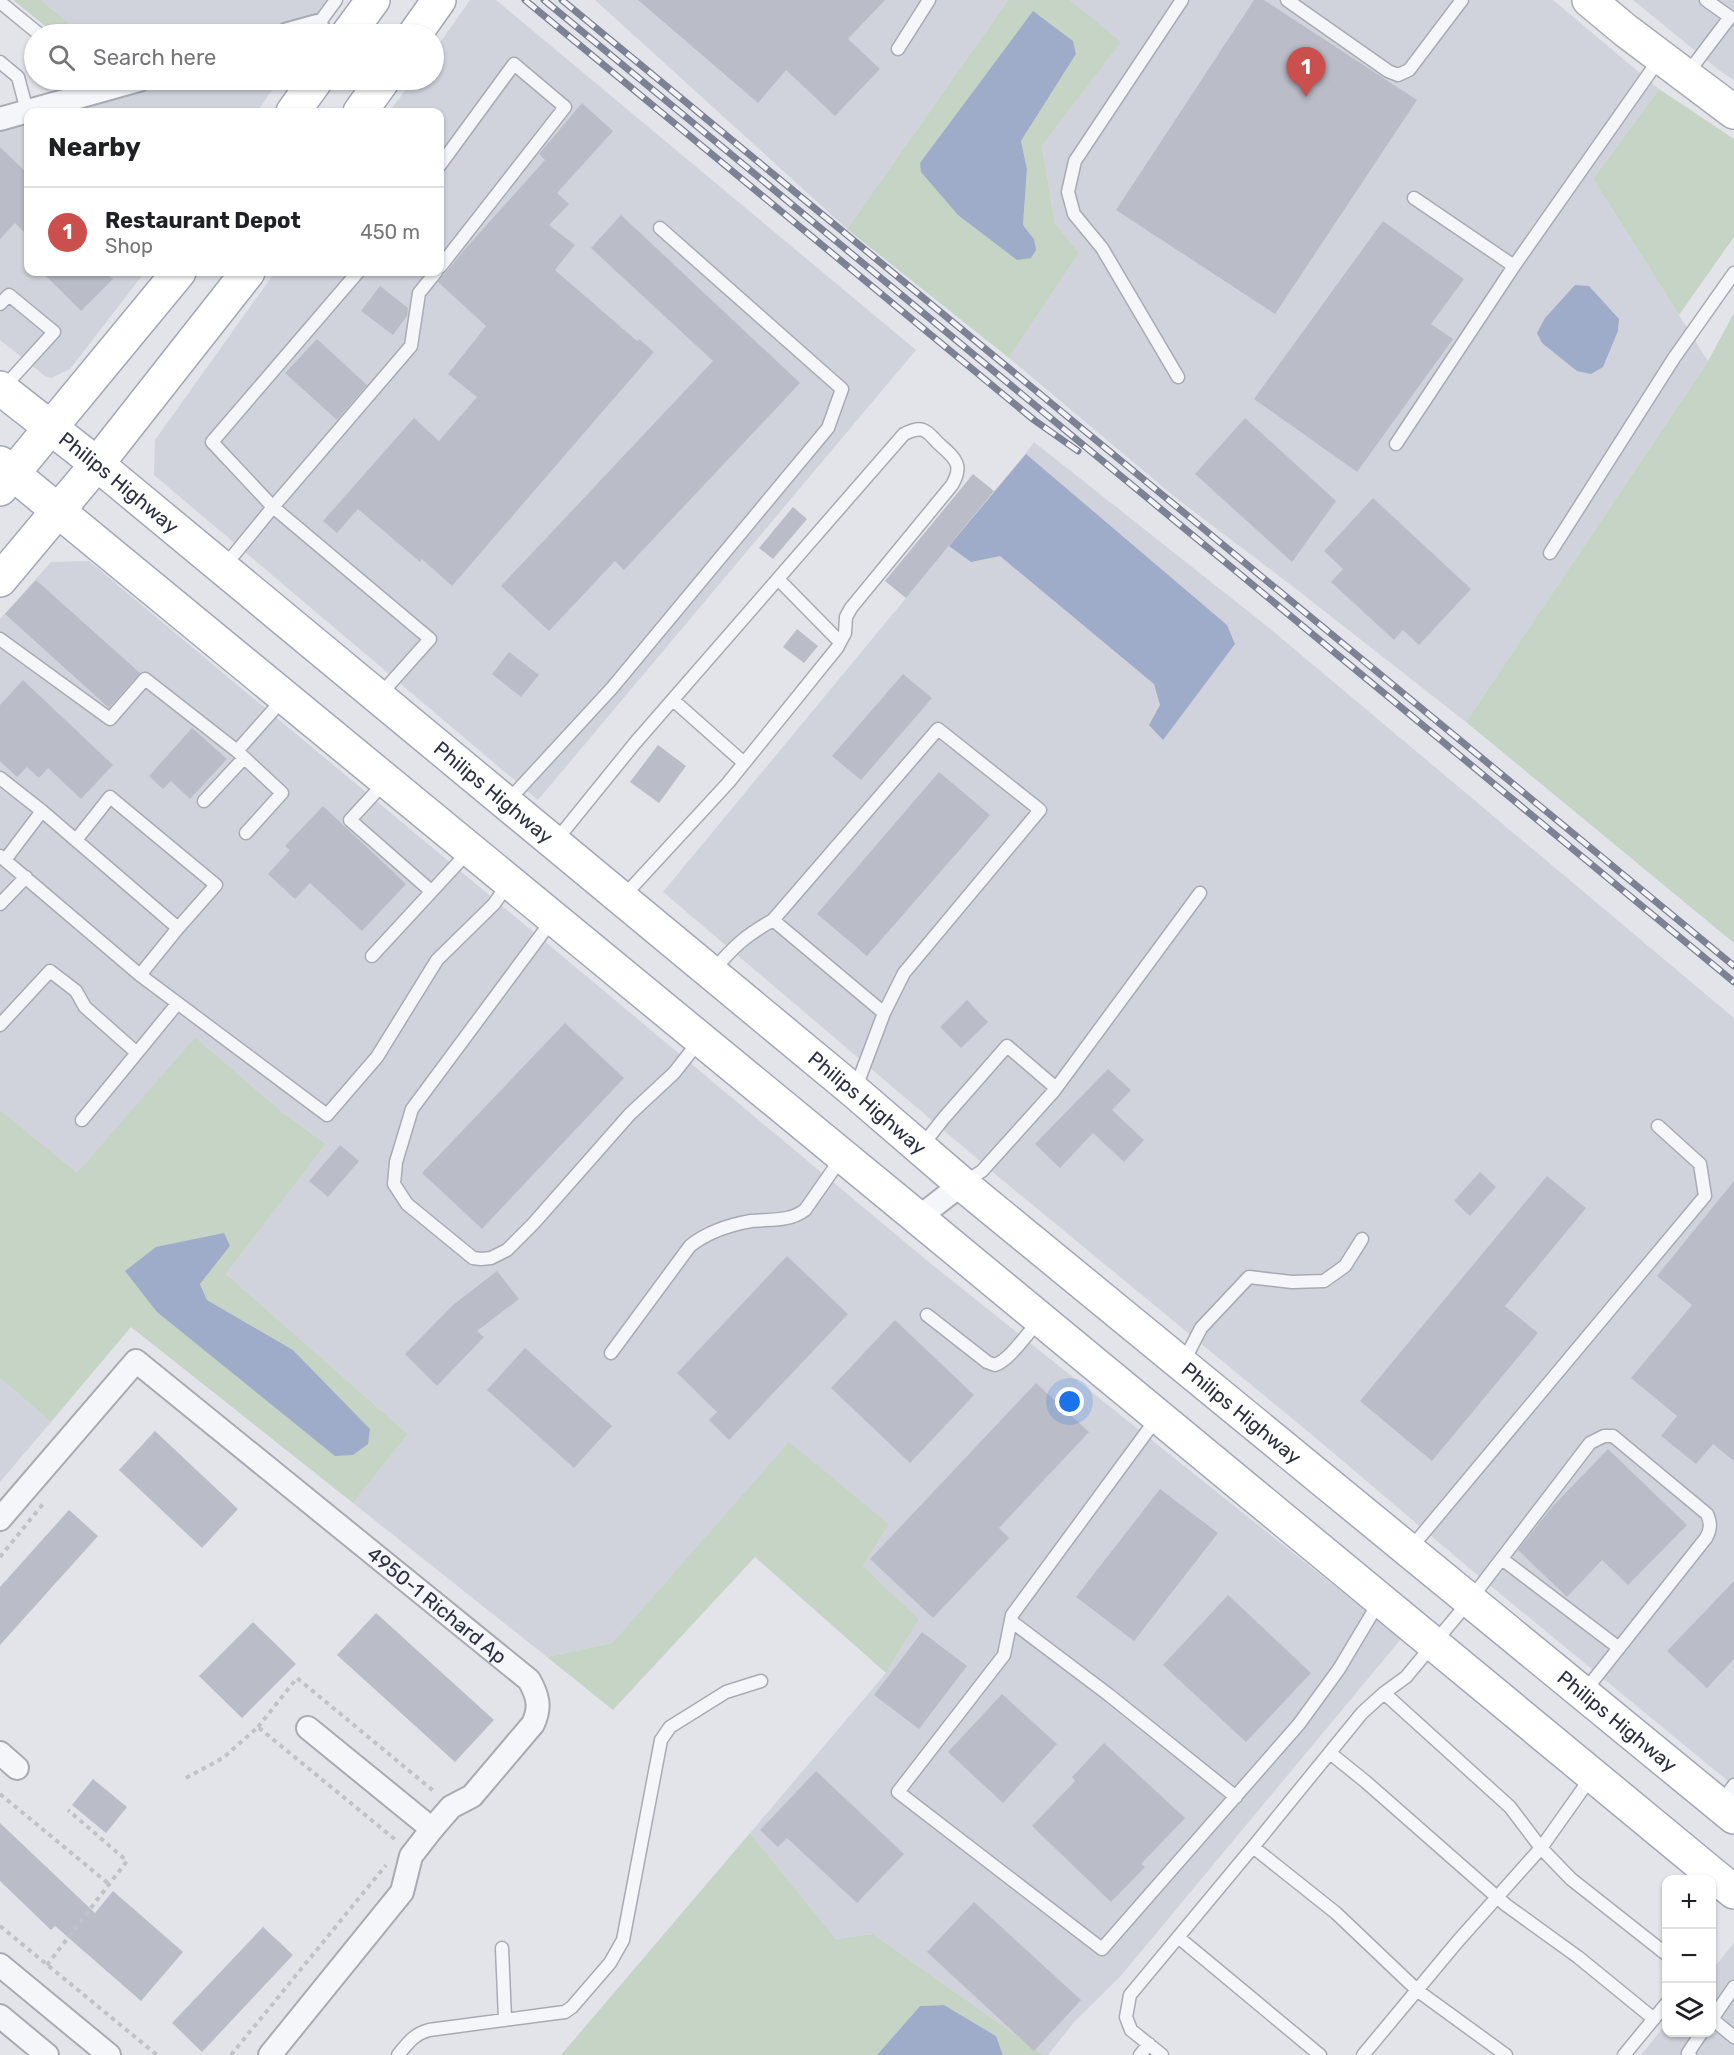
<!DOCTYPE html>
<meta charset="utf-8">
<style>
:root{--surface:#fff;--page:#f2f2f2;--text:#202124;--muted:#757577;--line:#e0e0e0;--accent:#cb4f4c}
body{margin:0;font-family:Rubik,sans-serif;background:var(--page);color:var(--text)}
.controls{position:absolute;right:18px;bottom:18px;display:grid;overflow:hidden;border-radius:12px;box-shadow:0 2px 4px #0004}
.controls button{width:54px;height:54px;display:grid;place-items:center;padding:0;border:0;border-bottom:2px solid var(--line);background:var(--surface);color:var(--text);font:30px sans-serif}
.you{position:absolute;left:1070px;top:1402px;width:21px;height:21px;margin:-15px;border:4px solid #fff;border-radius:50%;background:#1a73e8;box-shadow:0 0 0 9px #1a73e833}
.badge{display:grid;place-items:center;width:39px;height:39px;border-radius:50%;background:var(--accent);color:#fff;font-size:20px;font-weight:700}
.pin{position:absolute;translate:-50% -50px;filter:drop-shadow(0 2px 3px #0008)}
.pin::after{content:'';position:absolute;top:32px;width:21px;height:18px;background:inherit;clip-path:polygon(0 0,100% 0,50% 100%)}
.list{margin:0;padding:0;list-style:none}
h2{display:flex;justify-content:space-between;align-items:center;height:78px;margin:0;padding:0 24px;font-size:26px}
h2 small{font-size:20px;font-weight:400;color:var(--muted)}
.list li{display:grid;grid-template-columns:39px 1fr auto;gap:18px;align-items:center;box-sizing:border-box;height:90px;padding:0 24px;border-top:2px solid var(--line)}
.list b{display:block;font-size:22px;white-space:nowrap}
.list p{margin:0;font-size:20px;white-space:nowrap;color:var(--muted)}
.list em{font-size:20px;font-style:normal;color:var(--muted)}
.icon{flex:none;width:33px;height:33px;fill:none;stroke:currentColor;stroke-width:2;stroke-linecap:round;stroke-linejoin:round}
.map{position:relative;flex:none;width:1734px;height:2055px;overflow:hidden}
.search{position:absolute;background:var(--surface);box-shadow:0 2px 4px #0004;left:24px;top:24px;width:420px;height:66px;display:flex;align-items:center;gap:15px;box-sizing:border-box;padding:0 21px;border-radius:33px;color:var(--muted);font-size:22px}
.panel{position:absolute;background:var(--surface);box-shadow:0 2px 4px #0004;left:24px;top:108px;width:420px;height:168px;border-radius:12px}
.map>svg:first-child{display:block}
.built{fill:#d1d3dc}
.green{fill:#c5d4c4;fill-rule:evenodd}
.water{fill:#9facc9}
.building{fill:#babdc7}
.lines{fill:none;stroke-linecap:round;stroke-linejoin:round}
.lane-casing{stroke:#a8aab4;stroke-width:15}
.street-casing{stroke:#a8aab4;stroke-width:26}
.secondary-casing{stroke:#a8aab4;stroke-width:36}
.primary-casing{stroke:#a2a7b6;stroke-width:36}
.path{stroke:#c0c2c9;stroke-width:4;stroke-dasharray:4.5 4.5;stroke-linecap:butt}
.lane{stroke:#f5f6f9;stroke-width:12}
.street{stroke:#f5f6f9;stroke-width:22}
.secondary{stroke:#fff;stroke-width:33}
.primary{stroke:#fff;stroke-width:33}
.rail-casing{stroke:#7c8194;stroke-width:7}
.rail{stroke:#f2f4f8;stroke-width:4.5;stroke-dasharray:14;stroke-linecap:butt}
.labels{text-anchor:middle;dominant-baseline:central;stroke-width:4.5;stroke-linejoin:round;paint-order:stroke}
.street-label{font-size:20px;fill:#2b2f42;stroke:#f2f4f8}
</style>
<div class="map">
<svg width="1734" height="2055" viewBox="0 0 1734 2055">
<rect width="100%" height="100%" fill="#e3e4ea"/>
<!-- built -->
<path class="built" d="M41,0H339L329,16L258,34H82Z
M470,0H496L916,350L538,800L154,475L155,440L275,272H440V112H389L413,80H434V51Z
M595,0H1008L847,229Z
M1070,0H1553L1659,89L1593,179L1708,361L1466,722L1296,589L1176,498L1009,358L1079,253L1055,223L1042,146L1120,43Z
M1633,0H1734V80L1720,71Z
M176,80H279L257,112H62Z
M28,122V272H145L70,369L51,378L45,376L0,340V130Z
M1034,442L1268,627L1734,1018V1786L1469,1568L1311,1434L1001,1179L663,892L1025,454Z
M89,561L930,1263L1401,1639L1119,1978L1074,2022L1048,2055H1044L873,1934L836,1939L750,1833L886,1673L919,1619L863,1566L889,1524L789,1443L612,1643L547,1657L353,1503L408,1434L226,1274L326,1144L281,1111L195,1037L77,1174L0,1110V619L51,562Z
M0,1378L51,1422L0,1482Z
M1734,1943V2055H1641L1666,2024V2032H1712V1970Z"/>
<!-- green -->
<path class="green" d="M13,0H41L82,34H55Z
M1008,0H1070L1121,42L1042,146L1055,223L1079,253L1009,358L847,229ZM1076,54L1021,141L1027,169L1023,225L1034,239L920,163Z
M1659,89L1734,139V237L1679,315L1593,179Z
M1734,313V943L1466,722L1708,361Z
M195,1037L281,1111L326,1144L226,1274L408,1434L353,1503L131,1327L51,1422L0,1378V1110L77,1173ZM230,1246L200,1284L207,1300L293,1350L370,1429L126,1271Z
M789,1442L889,1524L863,1566L919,1619L886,1673L755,1557L613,1710L547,1657L612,1643Z
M750,1833L836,1939L873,1934L1044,2055H1003L996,2036L944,2005L920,2006L877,2055H561Z"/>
<!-- water -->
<path class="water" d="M1033,11L1073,41L1076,54L1021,141L1027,169L1023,225L1034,239L1036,250L1031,258L1017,260L958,215L921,172L920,163Z
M1575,285L1589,286L1619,319L1618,331L1603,367L1591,374L1577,371L1542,343L1537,333L1545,318Z
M1026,454L1227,625L1235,644L1163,740L1149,725L1160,705L1154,684L1000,556L971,562L949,546Z
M224,1233L230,1246L200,1284L207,1300L293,1350L370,1429L368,1444L353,1455L335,1456L157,1312L125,1271L156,1247Z
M944,2005L996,2036L1003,2055H877L920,2006Z"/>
<!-- building -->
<path class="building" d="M638,0H885L848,39L880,69L835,116L786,70L758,103Z
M1254,0H1264L1417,100L1275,314L1116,210Z
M582,103L613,131L557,193L569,204L549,225L575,245L555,270L637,341L639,339L654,352L452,586L422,559L420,562L358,509L337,533L323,521L414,418L439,441L477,397L448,374L486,326L438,282L465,249L545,160L539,154Z
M0,147L28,174V236L15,223L0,239Z
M621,215L800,383L624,570L615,561L549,631L501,586L713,361L591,248Z
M1383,221L1464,279L1431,324L1453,339L1357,472L1254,399Z
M42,272H105L113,279L81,311Z
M380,286L408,308L407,316L393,335L361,311Z
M317,339L367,385L337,420L285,373Z
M1245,418L1336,501L1292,562L1195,474Z
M973,474L994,491L906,598L885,581Z
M1373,498L1471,589L1419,645L1403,630L1394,640L1331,582L1343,569L1324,551Z
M793,507L807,519L773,559L759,548Z
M36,580L140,673L109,708L5,614Z
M797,629L818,646L804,663L783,647Z
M509,652L539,675L521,697L492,674Z
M903,674L932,698L861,780L832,756Z
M23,680L113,765L81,799L48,768L39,778L27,767L17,777L0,761V705Z
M192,728L227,759L190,799L171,781L163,789L149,776Z
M658,745L686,766L659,803L630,782Z
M939,772L990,815L867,956L817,914Z
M323,806L406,884L362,931L310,883L295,899L268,874L290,850L285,846Z
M967,1000L988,1022L961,1048L940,1027Z
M565,1023L624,1078L482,1229L422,1173Z
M1108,1069L1131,1090L1112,1110L1144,1140L1124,1162L1093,1133L1060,1168L1035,1144Z
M340,1145L359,1161L328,1197L309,1181Z
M1480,1172L1496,1187L1470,1216L1454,1201Z
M1547,1176L1586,1208L1505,1306L1538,1333L1432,1461L1360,1401Z
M1734,1181V1461L1713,1444L1696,1464L1661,1436L1677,1416L1631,1378L1692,1305L1657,1276Z
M787,1256L848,1314L729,1440L709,1420L717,1412L677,1373Z
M497,1271L519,1299L477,1331L484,1337L437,1386L405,1354L453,1305Z
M895,1320L974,1395L910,1463L831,1388Z
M525,1348L612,1426L574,1468L487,1390Z
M1036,1383L1089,1432L999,1528L1009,1538L933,1618L870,1559Z
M155,1431L238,1509L202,1548L119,1470Z
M1608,1449L1687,1525L1628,1585L1602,1560L1567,1597L1518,1550L1552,1507Z
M1160,1489L1218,1533L1134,1641L1076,1597Z
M69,1510L98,1536L0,1645V1587Z
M1734,1581V1659L1707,1688L1667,1651Z
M1228,1595L1311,1673L1246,1742L1163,1665Z
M376,1613L494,1720L455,1762L337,1655Z
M253,1622L296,1664L242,1718L199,1676Z
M922,1632L967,1666L919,1729L874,1695Z
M1002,1694L1057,1744L1003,1803L948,1752Z
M1104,1743L1185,1818L1141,1864L1145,1867L1111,1902L1032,1826L1075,1781L1072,1777Z
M816,1771L904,1854L857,1903L787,1838L778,1847L760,1830Z
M93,1779L127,1807L106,1833L72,1805Z
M0,1823L95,1913L113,1891L183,1952L141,2001L55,1926L51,1930L0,1881Z
M974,1902L1081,2000L1034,2051L927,1952Z
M263,1927L293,1955L202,2052L172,2023Z"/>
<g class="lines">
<!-- lane casing -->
<g class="lane-casing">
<path id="lane" d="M1287,0L1388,71L1398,75L1409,70L1462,0
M0,2L39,34
M317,26L336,0
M898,49L929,0
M0,62L18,77L27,111
M1687,74L1730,17L1706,0
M74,80L76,96
M440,165L514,64L565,107L440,267
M1414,198L1514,266
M0,304L9,295L54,332L3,388
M1178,377L1102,248L1074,214L1068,192L1075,161L1182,0
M1396,444L1514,266L1660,58
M1550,553L1674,358L1734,273
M223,568L273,507L212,442L358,272
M778,579L840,642
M0,639L110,719L145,679L237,751L284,698
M379,696L430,639L273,507L411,346L419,293L436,272
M673,700L744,763
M237,751L282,793L246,833
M0,778L42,811L178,928L140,975L327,1115L377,1057L437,960L494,904L508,884
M386,781L350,820L431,891
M204,801L244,758
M507,802L612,688L828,428L842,389L660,228
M76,840L110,797L216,885L178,928
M554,843L635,743L904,434C911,431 916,428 923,430C929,432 933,438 937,442C953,457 965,463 952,485L851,608L846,617L845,633L837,648L728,783L622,898
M0,856L140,975
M5,860L42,811
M0,904L26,877
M553,919L412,1109L396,1162L394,1184L407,1204L473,1258L481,1259L491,1258L507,1250L533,1224L630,1114L674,1073L700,1040
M773,920L884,1013
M372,956L469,851
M713,971C734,946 745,936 773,920L938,729L1040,810L904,973L884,1013L855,1090
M0,1025L50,971L76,991L85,1007L137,1053
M82,1120L177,1004
M921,1147L943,1119L1007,1046L1056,1088
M963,1183L982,1171L1054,1091L1200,893
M927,1315L987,1362L995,1365C1011,1359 1027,1333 1040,1320
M611,1353L690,1246C707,1232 729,1225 751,1221C770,1219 789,1222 805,1210L842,1157
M1183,1363L1201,1328L1249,1277L1292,1282L1324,1281L1345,1266L1362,1239
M1157,1418L1012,1615L1004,1655L898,1792L1102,1949L1299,1724L1339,1669L1379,1602
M1410,1549L1705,1196L1700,1164L1658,1126
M1502,1559L1619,1648
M1011,1621L1109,1695L1236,1797
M1384,1693L1510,1807L1541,1848L1571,1879L1666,1954
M1330,1753L1366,1782L1506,1905L1578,1957L1654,2019
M1720,1804L1734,1785
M1253,1847L1336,1913L1418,1991L1506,2055
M1178,1937L1320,2055
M502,1948L505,2019
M1712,2019L1734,1987
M1712,2019L1734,2037
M398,2055C408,2043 414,2034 429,2030L557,2013L565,2012L572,2007L610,1963L623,1940L661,1740L670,1727L726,1692L761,1681
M1140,2055L1149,2044
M1162,2055L1131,2030L1126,2017L1130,1995L1253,1847L1362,1713L1384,1693L1406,1677L1470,1600L1590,1443L1604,1436H1613L1707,1514C1711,1523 1711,1529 1706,1538L1584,1692
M1363,2055L1458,1941L1541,1848L1592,1776
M1624,2055L1666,2004
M1690,2055L1688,2053L1702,2032"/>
</g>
<!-- street casing -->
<g class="street-casing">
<g id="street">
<path d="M288,34L317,26"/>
<path d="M0,119L139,80"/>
<path d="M918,1218L962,1184"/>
<path id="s1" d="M0,1519L136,1361L529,1680C538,1696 541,1707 533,1724L472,1796L451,1807L432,1829L411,1856L402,1892L270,2055"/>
<path d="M308,1728L432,1829"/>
<path d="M0,1753L17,1768"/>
<path d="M0,1965L109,2055"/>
<path d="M0,2016L47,2055"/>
</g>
</g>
<!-- secondary casing -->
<g class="secondary-casing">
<path id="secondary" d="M1589,0L1625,30L1734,112"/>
</g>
<!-- primary casing -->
<g class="primary-casing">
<g id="primary">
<path d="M348,34L373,0"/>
<path d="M415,34L439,0"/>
<path d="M293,112L316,80"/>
<path d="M360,112L383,80"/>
<path id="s2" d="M0,388L97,464L854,1091L962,1184L1734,1817"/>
<path d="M0,463L918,1218L1734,1892"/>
<path d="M0,489L179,272"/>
<path d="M0,580L97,464L248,272"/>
</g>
</g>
<!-- path -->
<path class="path" d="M0,1557L43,1504
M258,1727L297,1678L436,1793
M186,1778L223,1758L258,1727L397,1841
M0,1794L109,1884
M0,1926L157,2055
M47,1965L127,1861L68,1810
M231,2055L386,1865"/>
<!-- lane -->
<use href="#lane" class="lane"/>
<!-- street -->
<use href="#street" class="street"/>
<!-- secondary -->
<use href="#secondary" class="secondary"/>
<!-- primary -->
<use href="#primary" class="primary"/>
<!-- rail casing -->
<g class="rail-casing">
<path id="rail" d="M525,0L1034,420L1078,451
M544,0L1734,982
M562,0L1734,966"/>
</g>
<!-- rail -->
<use href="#rail" class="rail"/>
</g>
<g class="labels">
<!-- street labels -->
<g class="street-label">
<text stroke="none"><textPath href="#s2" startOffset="152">Philips Highway</textPath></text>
<text stroke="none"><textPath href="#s2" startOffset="638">Philips Highway</textPath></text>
<text stroke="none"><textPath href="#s2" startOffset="1124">Philips Highway</textPath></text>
<text stroke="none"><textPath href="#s2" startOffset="1610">Philips Highway</textPath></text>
<text stroke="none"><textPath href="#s1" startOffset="596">4950-1 Richard Ap</textPath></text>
<text stroke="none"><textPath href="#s2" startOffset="2096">Philips Highway</textPath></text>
</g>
</g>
</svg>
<div class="controls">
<button>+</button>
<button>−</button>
<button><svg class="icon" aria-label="layers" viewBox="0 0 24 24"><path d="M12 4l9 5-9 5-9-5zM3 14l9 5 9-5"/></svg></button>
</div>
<div class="you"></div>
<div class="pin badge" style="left:1306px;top:97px">1</div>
<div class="search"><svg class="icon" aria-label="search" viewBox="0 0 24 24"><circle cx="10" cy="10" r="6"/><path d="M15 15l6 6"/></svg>Search here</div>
<section class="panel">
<h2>Nearby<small></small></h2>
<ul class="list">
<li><span class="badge">1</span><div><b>Restaurant Depot</b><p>Shop</p></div><em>450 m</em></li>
</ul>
</section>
</div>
